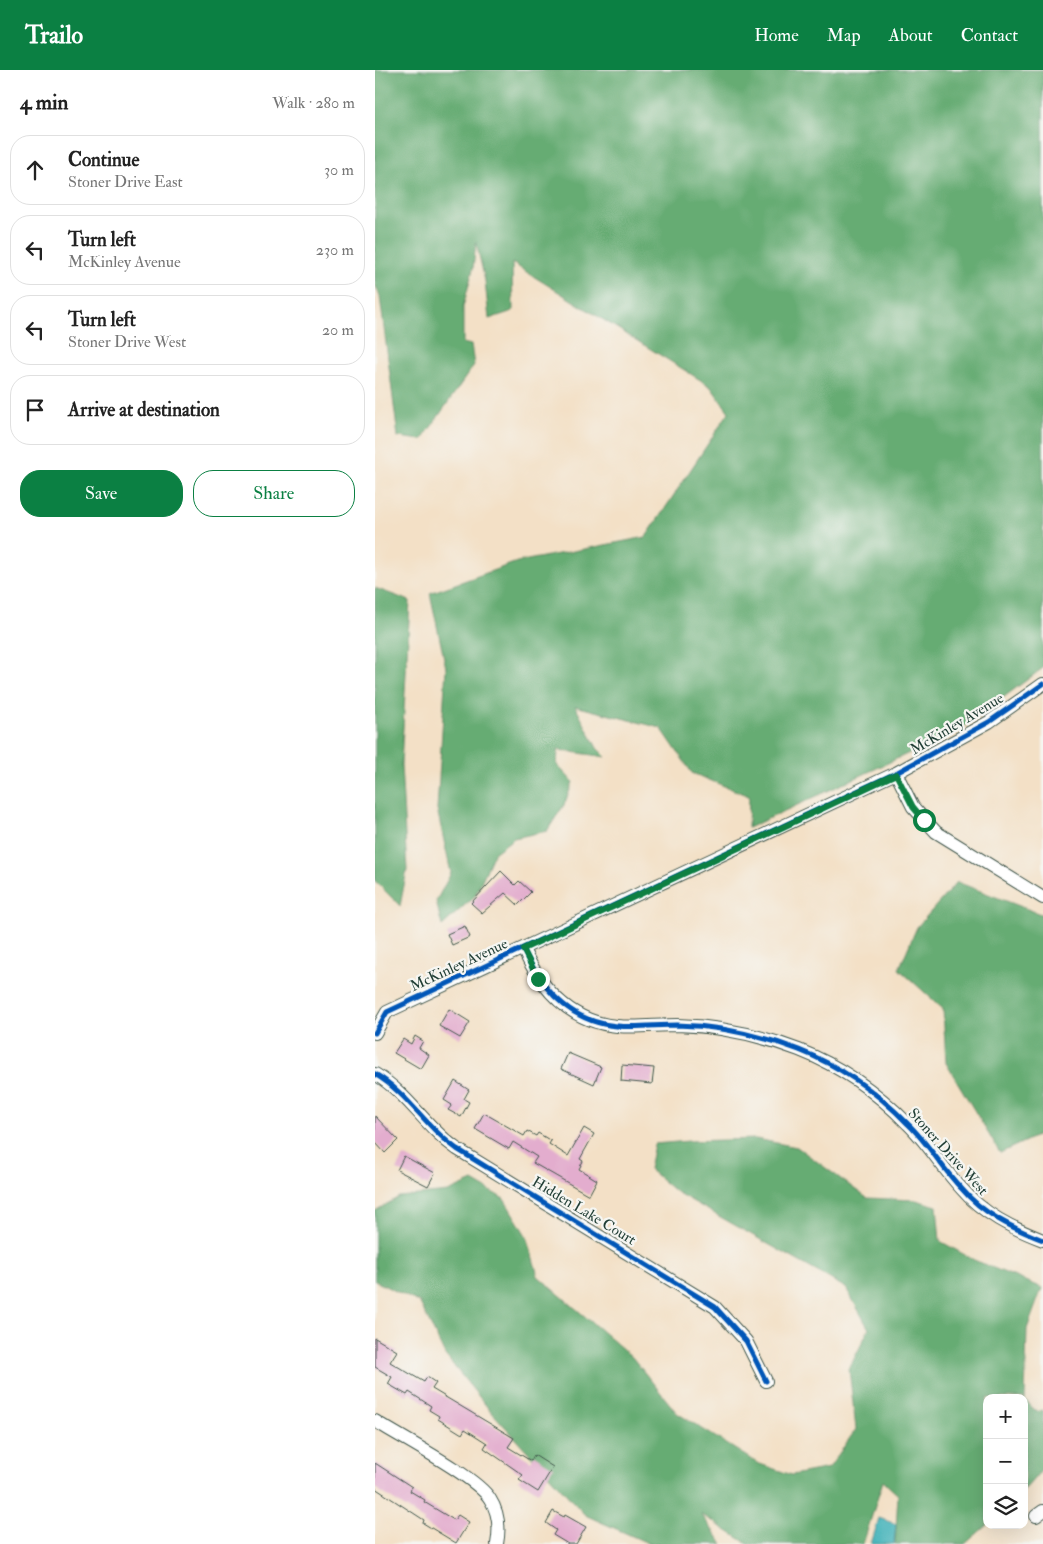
<!DOCTYPE html>
<meta charset="utf-8">
<style>
:root{--surface:#fff;--page:#f2f2f2;--text:#222;--muted:#767676;--line:#e0e0e0;--accent:#0b8043}
body{margin:0;font-family:"IM FELL Double Pica",serif;background:var(--page);color:var(--text)}
.controls{position:absolute;right:15px;bottom:15px;display:grid;overflow:hidden;border-radius:10px;box-shadow:0 5px 20px #0002}
.controls button{width:45px;height:45px;display:grid;place-items:center;padding:0;border:0;border-bottom:1px solid var(--line);background:var(--surface);color:var(--text);font:25px sans-serif}
.stop{position:absolute;width:15px;height:15px;margin:-11px;border:4px solid #0b8043;border-radius:50%;background:#fff}
.stop.end{background:#0b8043;border-color:#fff;box-shadow:0 1px 5px #0008}
.list{margin:0;padding:0;list-style:none}
h2{display:flex;justify-content:space-between;align-items:center;height:65px;margin:0;padding:0 20px;font-size:21px}
h2 small{font-size:16px;font-weight:400;color:var(--muted)}
.list li{display:grid;grid-template-columns:32px 1fr auto;gap:15px;align-items:center;box-sizing:border-box;height:70px;margin:0 10px 10px;padding:0 10px;border:1px solid var(--line);border-radius:20px}
.list b{display:block;font-size:19px;white-space:nowrap}
.list p{margin:0;font-size:16px;white-space:nowrap;color:var(--muted)}
.list em{font-size:16px;font-style:normal;color:var(--muted)}
.actions{display:flex;gap:10px;padding:15px 20px}
.actions a{flex:1;padding:11px 0;border:1px solid var(--accent);border-radius:20px;text-align:center;font-size:18px;color:var(--accent)}
.actions .main{background:var(--accent);color:#fff}
.icon{flex:none;width:28px;height:28px;fill:none;stroke:currentColor;stroke-width:2;stroke-linecap:round;stroke-linejoin:round}
.map{position:relative;flex:none;width:668px;height:1474px;overflow:hidden}
header{display:flex;align-items:center;gap:30px;box-sizing:border-box;height:70px;padding:0 25px;background:var(--accent);color:#fff}
header strong{font-size:24px}
nav{display:flex;gap:28px;margin-inline-start:auto;font-size:18px}
main{display:flex}
aside{flex:1;background:var(--surface)}
.map>svg:first-child{display:block}
.forest{fill:#66ac73;stroke:#427454}
.water{fill:#42b2b9;stroke:#307876}
.building{fill:#e3adce}
.lines{fill:none;stroke-linecap:round;stroke-linejoin:round}
.street-casing{stroke:#3f554a;stroke-width:14}
.street{stroke:#fff;stroke-width:12}
.cycleway-casing{stroke:#f6f6f2;stroke-width:8}
.cycleway{stroke:#0057b8;stroke-width:5}
.route{stroke:#0b8043;stroke-width:6}
.labels{text-anchor:middle;dominant-baseline:central;stroke-width:4.5;stroke-linejoin:round;paint-order:stroke}
.street-label{font-size:15px;fill:#1f3d34;stroke:#f6f6f2}
</style>
<header>
<strong>Trailo</strong>
<nav><a>Home</a><a>Map</a><a>About</a><a>Contact</a></nav>
</header>
<main>
<aside>
<h2>4 min<small>Walk · 280 m</small></h2>
<ul class="list">
<li><svg class="icon" aria-label="ahead" viewBox="0 0 24 24"><path d="M12 20V5M6 11l6-6 6 6"/></svg><div><b>Continue</b><p>Stoner Drive East</p></div><em>30 m</em></li>
<li><svg class="icon" aria-label="left" viewBox="0 0 24 24"><path d="M17 20v-9H6M10 6l-5 5 5 5"/></svg><div><b>Turn left</b><p>McKinley Avenue</p></div><em>230 m</em></li>
<li><svg class="icon" aria-label="left" viewBox="0 0 24 24"><path d="M17 20v-9H6M10 6l-5 5 5 5"/></svg><div><b>Turn left</b><p>Stoner Drive West</p></div><em>20 m</em></li>
<li><svg class="icon" aria-label="arrive" viewBox="0 0 24 24"><path d="M6 21V4h12l-3 4 3 4H6"/></svg><div><b>Arrive at destination</b></div></li>
</ul>
<div class="actions"><a class="main">Save</a><a>Share</a></div>
</aside>
<div class="map">
<svg width="668" height="1474" viewBox="0 0 668 1474">
<rect width="100%" height="100%" fill="#f6f6f2"/>
<filter id="ink" filterUnits="userSpaceOnUse"><feTurbulence type="fractalNoise" baseFrequency=".02" numOctaves="2"/><feDisplacementMap in="SourceGraphic" scale="10" xChannelSelector="R" yChannelSelector="G"/><feConvolveMatrix kernelMatrix="1 2 1 2 8 2 1 2 1" color-interpolation-filters="sRGB"/></filter>
<filter id="wash" filterUnits="userSpaceOnUse"><feTurbulence type="fractalNoise" baseFrequency=".0096" numOctaves="4" result="noise"/><feDisplacementMap in="SourceGraphic" scale="20" xChannelSelector="R" yChannelSelector="G"/><feGaussianBlur stdDeviation="1.12" result="paint"/><feColorMatrix in="noise" values="0 0 0 0 0 0 0 0 0 0 0 0 0 0 0 0 0 1.4 0 .05"/><feComposite in="paint" operator="in"/></filter>
<g filter="url(#wash)">
<rect width="100%" height="100%" fill="#f3e0c6"/>
<!-- forest -->
<path class="forest" d="M0,0H668V598L586,659L373,758L374,726L317,703L286,658L200,636L222,678L231,687L183,680L182,695L198,712L189,735L172,761L139,768L119,783L100,826L67,856L61,831L76,803L62,739L71,598L55,523L142,492L271,467L354,342L335,316L137,193L138,241L114,249L110,211L101,172L98,199L88,237V273L96,275L99,295L47,370L23,367L5,227L0,213Z
M0,518L35,531L26,695L32,800L25,836L0,811Z
M582,812L668,845V1063L625,1083L571,993L568,939L524,899L542,857Z
M381,1069L422,1077L492,1128L541,1130L562,1136L565,1171L599,1190L667,1218L652,1259L650,1330L662,1342L668,1340V1399L649,1420V1328H612V1455L590,1474H520L523,1425L508,1411L488,1474H373L326,1444L348,1474H275L210,1445L113,1338L70,1285L45,1233L0,1211V1141L24,1127L73,1122L98,1111L129,1129L152,1167L163,1206L257,1287L302,1343L382,1393L417,1405L454,1398L481,1359L474,1299L494,1259L471,1218L301,1122L274,1099L279,1074L314,1071Z"/>
<!-- water -->
<path class="water" d="M504,1448L521,1454L519,1474H496Z"/>
<g id="blocks">
<!-- building -->
<path class="building" d="M126,801L140,815L144,811L156,822L143,835L130,823L107,843L96,833Z
M90,856L95,867L77,875L72,864Z
M74,939L95,952L85,968L64,956Z
M40,966L48,971L44,978L54,985L46,999L19,983L28,969L36,974Z
M193,983L226,997L219,1014L186,999Z
M247,995L279,998L277,1014L246,1011Z
M80,1011L94,1020L89,1029L94,1032L86,1047L73,1040L77,1035L69,1030Z
M109,1043L149,1066L152,1061L161,1066L163,1063L176,1071L174,1074L193,1086L209,1058L219,1064L205,1089L208,1091L204,1099L222,1110L214,1125L158,1093L162,1087L138,1072L134,1079L100,1059Z
M0,1046L23,1070L10,1083L0,1072Z
M29,1086L60,1103L53,1116L22,1100Z
M0,1268L22,1281L15,1292L49,1312L52,1307L61,1313L57,1319L139,1368L133,1377L156,1391L159,1385L178,1397L163,1422L144,1410L148,1405L109,1378L112,1373L90,1359L87,1364L63,1349L64,1346L54,1340L56,1336L34,1322L32,1325L13,1314L17,1307L0,1297Z
M0,1393L37,1417L35,1421L50,1430L49,1432L79,1450L83,1445L94,1452L81,1473L48,1453L49,1450L0,1418Z
M178,1441L189,1447L190,1445L211,1457L201,1474H193L178,1465L181,1460L171,1453Z"/>
</g>
</g>
<g filter="url(#ink)">
<use href="#blocks" fill-opacity="0" stroke="#3f554a" stroke-width="1"/>
<g class="lines">
<!-- street casing -->
<g class="street-casing">
<path id="street" d="M521,703L538,737L561,762L668,828
M148,879C166,918 195,952 242,956C262,958 282,955 302,955C344,956 385,965 424,980C465,996 503,1023 533,1054C553,1073 567,1098 586,1118C608,1144 637,1158 668,1170
M0,963L12,942L521,703L614,652L668,614
M0,1004C35,1025 50,1057 82,1079L340,1237L371,1271L391,1311
M0,1351C25,1367 102,1407 115,1429C124,1443 125,1458 122,1474
M661,1446L668,1441"/>
</g>
<!-- street -->
<use href="#street" class="street"/>
<!-- cycleway casing -->
<g class="cycleway-casing">
<path id="cycleway" d="M148,879C166,918 195,952 242,956C262,958 282,955 302,955C344,956 385,965 424,980C465,996 503,1023 533,1054C553,1073 567,1098 586,1118C608,1144 637,1158 668,1170
M0,963L12,942L521,703L614,652L668,614
M0,1004C35,1025 50,1057 82,1079L340,1237L371,1271L391,1311"/>
</g>
<!-- cycleway -->
<use href="#cycleway" class="cycleway"/>
</g>
</g>
<g class="lines" filter="url(#ink)">
<!-- route -->
<path class="route" d="M163,909L148,879L521,704L538,737L549,750"/>
</g>
<g class="labels">
<!-- street labels -->
<g class="street-label">
<text transform="translate(582 654) rotate(-31)">McKinley Avenue</text>
<text transform="translate(84 895) rotate(-25)">McKinley Avenue</text>
<text transform="translate(573 1082) rotate(48)">Stoner Drive West</text>
<text transform="translate(209 1141) rotate(31)">Hidden Lake Court</text>
</g>
</g>
</svg>
<div class="controls">
<button>+</button>
<button>−</button>
<button><svg class="icon" aria-label="layers" viewBox="0 0 24 24"><path d="M12 4l9 5-9 5-9-5zM3 14l9 5 9-5"/></svg></button>
</div>
<div class="stop" style="left:549px;top:750px"></div>
<div class="stop end" style="left:163px;top:909px"></div>
</div>
</main>
